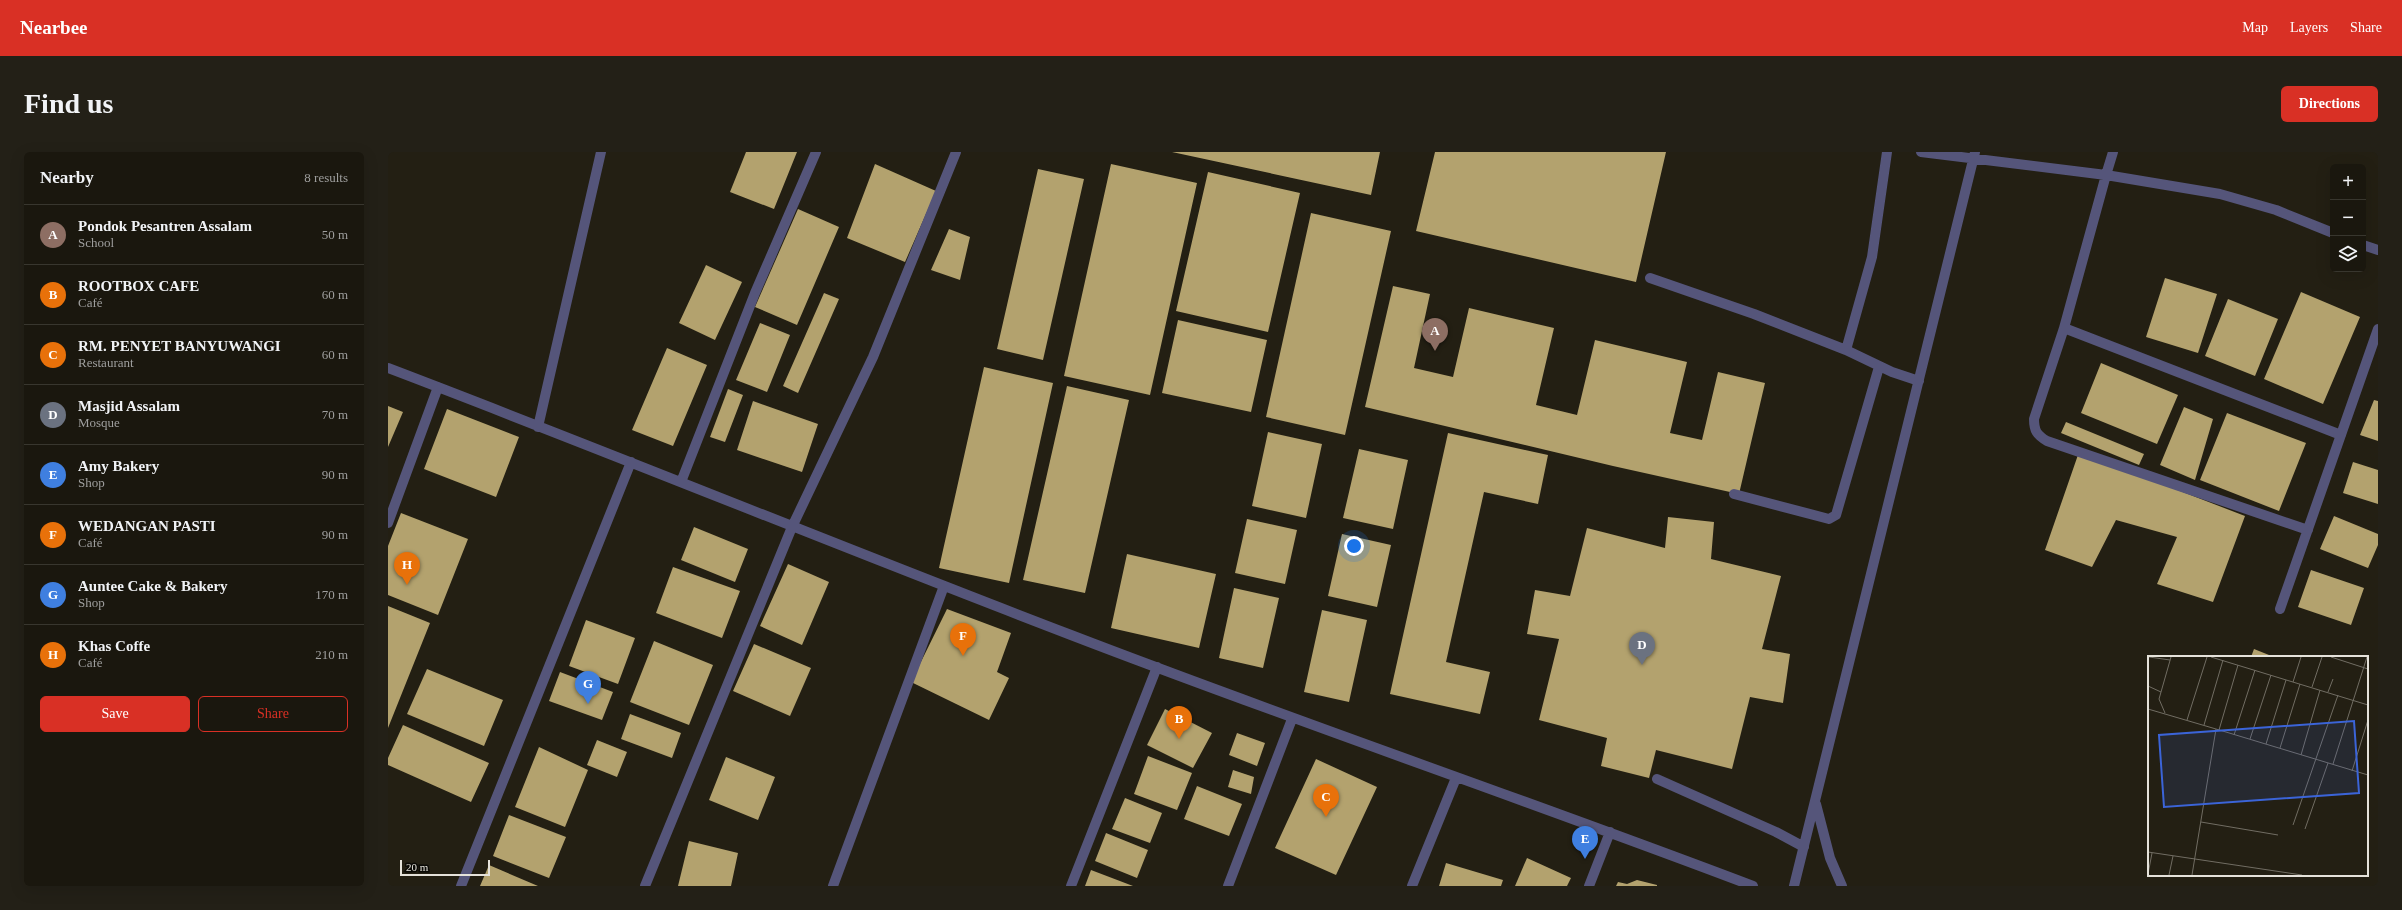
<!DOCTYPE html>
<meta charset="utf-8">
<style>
:root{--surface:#1a170e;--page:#232017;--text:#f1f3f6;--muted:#9f9f9e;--line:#38362e;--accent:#d93025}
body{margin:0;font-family:"Times New Roman",serif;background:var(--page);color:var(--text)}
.controls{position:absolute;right:12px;top:12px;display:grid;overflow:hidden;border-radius:6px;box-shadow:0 4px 16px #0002}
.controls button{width:36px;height:36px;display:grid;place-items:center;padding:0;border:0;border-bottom:1px solid var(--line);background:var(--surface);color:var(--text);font:20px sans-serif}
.scale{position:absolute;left:12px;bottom:10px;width:90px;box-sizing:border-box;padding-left:4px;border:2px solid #e5e2da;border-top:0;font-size:11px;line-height:14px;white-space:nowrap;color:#e5e2da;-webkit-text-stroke:3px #0a0905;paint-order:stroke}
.you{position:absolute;left:966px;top:394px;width:14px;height:14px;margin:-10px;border:3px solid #fff;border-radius:50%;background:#1a73e8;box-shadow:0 0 0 6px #1a73e833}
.badge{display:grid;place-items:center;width:26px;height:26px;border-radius:50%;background:var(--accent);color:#fff;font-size:13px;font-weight:700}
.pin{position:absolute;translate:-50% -33px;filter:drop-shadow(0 1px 2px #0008)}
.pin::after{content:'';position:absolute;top:21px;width:14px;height:12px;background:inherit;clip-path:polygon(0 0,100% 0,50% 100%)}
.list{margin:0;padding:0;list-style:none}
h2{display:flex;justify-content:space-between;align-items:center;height:52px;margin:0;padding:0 16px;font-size:17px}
h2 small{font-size:13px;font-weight:400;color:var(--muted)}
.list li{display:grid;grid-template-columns:26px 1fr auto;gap:12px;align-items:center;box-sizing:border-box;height:60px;padding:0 16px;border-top:1px solid var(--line)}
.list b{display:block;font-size:15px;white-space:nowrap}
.list p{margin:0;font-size:13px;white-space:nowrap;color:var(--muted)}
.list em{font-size:13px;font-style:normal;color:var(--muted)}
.actions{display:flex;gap:8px;padding:12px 16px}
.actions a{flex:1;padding:9px 0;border:1px solid var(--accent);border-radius:6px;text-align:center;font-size:14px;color:var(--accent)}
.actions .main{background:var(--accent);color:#fff}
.icon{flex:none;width:22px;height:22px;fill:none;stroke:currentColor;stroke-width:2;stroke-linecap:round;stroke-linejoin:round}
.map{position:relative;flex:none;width:1990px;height:734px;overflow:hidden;border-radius:6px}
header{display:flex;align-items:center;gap:24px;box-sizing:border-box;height:56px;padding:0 20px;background:var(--accent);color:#fff}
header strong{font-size:19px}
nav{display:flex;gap:22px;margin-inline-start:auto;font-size:14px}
.intro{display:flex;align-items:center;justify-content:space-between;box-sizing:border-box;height:96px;padding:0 24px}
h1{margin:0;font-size:28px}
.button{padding:10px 18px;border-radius:6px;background:var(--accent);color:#fff;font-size:14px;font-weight:700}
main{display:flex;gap:24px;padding:0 24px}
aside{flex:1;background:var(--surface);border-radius:6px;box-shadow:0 4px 16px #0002}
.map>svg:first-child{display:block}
.building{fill:#b3a26e}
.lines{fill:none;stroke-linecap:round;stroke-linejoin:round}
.minor{stroke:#55557a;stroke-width:10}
.inset-road{fill:none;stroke:#716d63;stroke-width:1}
.view{fill:#3b64d8;fill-opacity:0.15;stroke:#3b64d8;stroke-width:2}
.inset-edge{fill:none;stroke:#e5e2da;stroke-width:2}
</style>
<header>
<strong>Nearbee</strong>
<nav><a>Map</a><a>Layers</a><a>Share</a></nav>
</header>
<div class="intro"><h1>Find us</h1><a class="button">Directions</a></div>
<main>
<aside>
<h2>Nearby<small>8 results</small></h2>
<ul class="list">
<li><span class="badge" style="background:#8d6e63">A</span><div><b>Pondok Pesantren Assalam</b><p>School</p></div><em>50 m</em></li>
<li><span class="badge" style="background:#e8710a">B</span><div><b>ROOTBOX CAFE</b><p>Café</p></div><em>60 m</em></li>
<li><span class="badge" style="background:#e8710a">C</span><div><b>RM. PENYET BANYUWANGI</b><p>Restaurant</p></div><em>60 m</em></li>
<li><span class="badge" style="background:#6b7280">D</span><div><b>Masjid Assalam</b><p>Mosque</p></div><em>70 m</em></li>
<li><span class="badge" style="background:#3f7fe0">E</span><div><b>Amy Bakery</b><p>Shop</p></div><em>90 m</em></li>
<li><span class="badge" style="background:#e8710a">F</span><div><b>WEDANGAN PASTI</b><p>Café</p></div><em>90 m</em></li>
<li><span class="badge" style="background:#3f7fe0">G</span><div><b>Auntee Cake &amp; Bakery</b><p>Shop</p></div><em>170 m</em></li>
<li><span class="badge" style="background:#e8710a">H</span><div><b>Khas Coffe</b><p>Café</p></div><em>210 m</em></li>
</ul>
<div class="actions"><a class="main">Save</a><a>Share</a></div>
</aside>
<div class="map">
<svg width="1990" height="734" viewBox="0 0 1990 734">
<rect width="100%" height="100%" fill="#231f13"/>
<!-- building -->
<path class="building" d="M358,0H409L386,57L342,40Z
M784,0H992L983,43Z
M1047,0H1278L1248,130L1028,79Z
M487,12L548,39L517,110L459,86Z
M723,12L809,31L762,243L676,224Z
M650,17L696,27L655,208L609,197Z
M820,20L912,41L880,180L788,159Z
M410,57L451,75L409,173L367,155Z
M923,61L1003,79L957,283L878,265Z
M561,77L582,85L572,128L543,118Z
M318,113L354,130L327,188L291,171Z
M1777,126L1829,142L1810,201L1758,185Z
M1005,134L1042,142L1026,216L1065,225L1081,156L1166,176L1148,253L1189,263L1207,188L1299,210L1282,281L1314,288L1330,220L1377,231L1351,342L1225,314L977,255Z
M1913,140L1972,165L1935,252L1876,227Z
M436,141L451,147L410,241L395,234Z
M1840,147L1890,167L1867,224L1817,204Z
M790,168L879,188L863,260L774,241Z
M372,171L402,183L379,240L348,228Z
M279,196L319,213L285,294L244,278Z
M1713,211L1790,243L1769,292L1693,261Z
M596,215L665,231L621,431L551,416Z
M679,234L741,248L697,441L635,428Z
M340,237L355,243L337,290L322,285Z
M1986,248L1990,249V289L1972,283Z
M365,249L430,272L414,320L349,298Z
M0,254L15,260L0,295Z
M1796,255L1825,267L1807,328L1772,313Z
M59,257L131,285L108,345L36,317Z
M1839,261L1918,291L1891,359L1812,328Z
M1678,270L1756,302L1751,313L1673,281Z
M880,280L934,292L918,366L864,354Z
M1060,281L1160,303L1150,352L1096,340L1058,510L1102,520L1092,562L1002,542Z
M971,297L1020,308L1005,377L955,366Z
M1691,300L1857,364L1825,450L1769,432L1789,385L1728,368L1704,415L1657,398Z
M1965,310L1990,318V352L1955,341Z
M13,361L80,387L50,463L0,443V394Z
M1946,364L1990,382V393L1980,416L1932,397Z
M1280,365L1326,370L1323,407L1393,424L1374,497L1402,502L1395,551L1362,545L1344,617L1268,598L1261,626L1213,614L1219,586L1151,568L1171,487L1139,482L1147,438L1182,444L1199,376L1277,396Z
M859,367L909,378L897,432L847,421Z
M306,375L360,397L347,430L293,408Z
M954,382L1003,393L989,455L940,444Z
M739,402L828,422L811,496L723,476Z
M400,412L441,430L414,493L372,474Z
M285,415L352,439L334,486L268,461Z
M1923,418L1976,436L1963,473L1910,455Z
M846,436L891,446L875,516L831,506Z
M0,454L42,471L0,576Z
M559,457L623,481L609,520L621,526L601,568L523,530Z
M934,458L979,468L961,550L916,540Z
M198,468L247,486L230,532L181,514Z
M266,489L325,513L301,573L242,550Z
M366,492L423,516L402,564L345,539Z
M1866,497L1886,505H1863Z
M39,517L115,548L96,594L19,562Z
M172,520L225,540L214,568L161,549Z
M777,557L824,581L805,616L759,593Z
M242,562L293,581L284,606L233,587Z
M15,573L101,611L83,650L0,613V606Z
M849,581L877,591L869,614L841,603Z
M209,588L239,600L229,625L199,613Z
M151,595L200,618L177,675L127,655Z
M760,604L804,621L789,658L746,642Z
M338,605L387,625L370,668L321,648Z
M928,607L989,635L948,723L887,696Z
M845,618L866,625L863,642L840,635Z
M809,634L854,652L841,684L796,667Z
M737,646L774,661L762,691L724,677Z
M121,663L178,685L161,726L105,704Z
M718,681L760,698L749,726L707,709Z
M301,689L350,701L343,734H290Z
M1139,706L1183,726L1179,734H1127Z
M1058,711L1115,728L1113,734H1051Z
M101,713L150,734H92Z
M703,718L745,734H697Z
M1249,728L1269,733V734H1228L1230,730L1239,732Z"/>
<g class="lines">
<!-- minor -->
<path class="minor" d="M1533,0L1718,23L1676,176L1646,267C1646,279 1649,283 1659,289L1920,378
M1725,0L1718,23L1832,42L1888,58L1945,81
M1975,93L1990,98
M1262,126L1366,162L1458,198L1504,220L1531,229
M1676,176L1953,283
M1458,198L1484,105L1499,0
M0,216C229,303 455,396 683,483C909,570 1139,648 1365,734
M150,275L213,0
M293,330L367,141L428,0
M1346,342L1441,367L1448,363L1491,215
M0,371L50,235
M1892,457L1990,177
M1269,627L1388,680L1416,695
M1428,652L1442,706L1454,734
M73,734L243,310
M257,734L404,375L485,205L568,0
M445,734L556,434
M683,734L769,515
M840,734L904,567
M1024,734L1068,626
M1201,734L1222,680
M1406,734L1587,0"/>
</g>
<!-- overview -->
<g transform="translate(1760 504)">
<rect width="220" height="220" fill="#231f13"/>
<path class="inset-road" d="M1,1L22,4M63,1L220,49M183,1L220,13M145,26L153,1M0,30L13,36M164,31L174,1M180,36L185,23M11,43L17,57M11,43L23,1M0,53L68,73M39,64L59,1M56,69L75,4M71,74L90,9M86,79L107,14M102,83L123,19M118,88L138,24M132,92L152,28M153,99L172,34M185,108L219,1M204,115L220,64M53,166L130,179M145,169L190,39M157,173L180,107M0,196L47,203M47,203L154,219M0,218L4,197M21,219L25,200M44,219L68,73L220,119"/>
<path class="view" d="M206,65L211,137L16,151L11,79Z"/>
<rect width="220" height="220" class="inset-edge"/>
</g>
</svg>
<div class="controls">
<button>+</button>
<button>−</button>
<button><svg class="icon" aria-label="layers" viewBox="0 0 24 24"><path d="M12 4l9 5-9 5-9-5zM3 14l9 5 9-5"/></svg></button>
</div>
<div class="scale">20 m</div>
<div class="you"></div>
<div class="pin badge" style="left:1047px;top:199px;background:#8d6e63">A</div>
<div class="pin badge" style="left:791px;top:587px;background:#e8710a">B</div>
<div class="pin badge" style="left:938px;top:665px;background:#e8710a">C</div>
<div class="pin badge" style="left:1254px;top:513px;background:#6b7280">D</div>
<div class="pin badge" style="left:1197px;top:707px;background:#3f7fe0">E</div>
<div class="pin badge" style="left:575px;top:504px;background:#e8710a">F</div>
<div class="pin badge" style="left:200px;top:552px;background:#3f7fe0">G</div>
<div class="pin badge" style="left:19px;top:433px;background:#e8710a">H</div>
</div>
</main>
